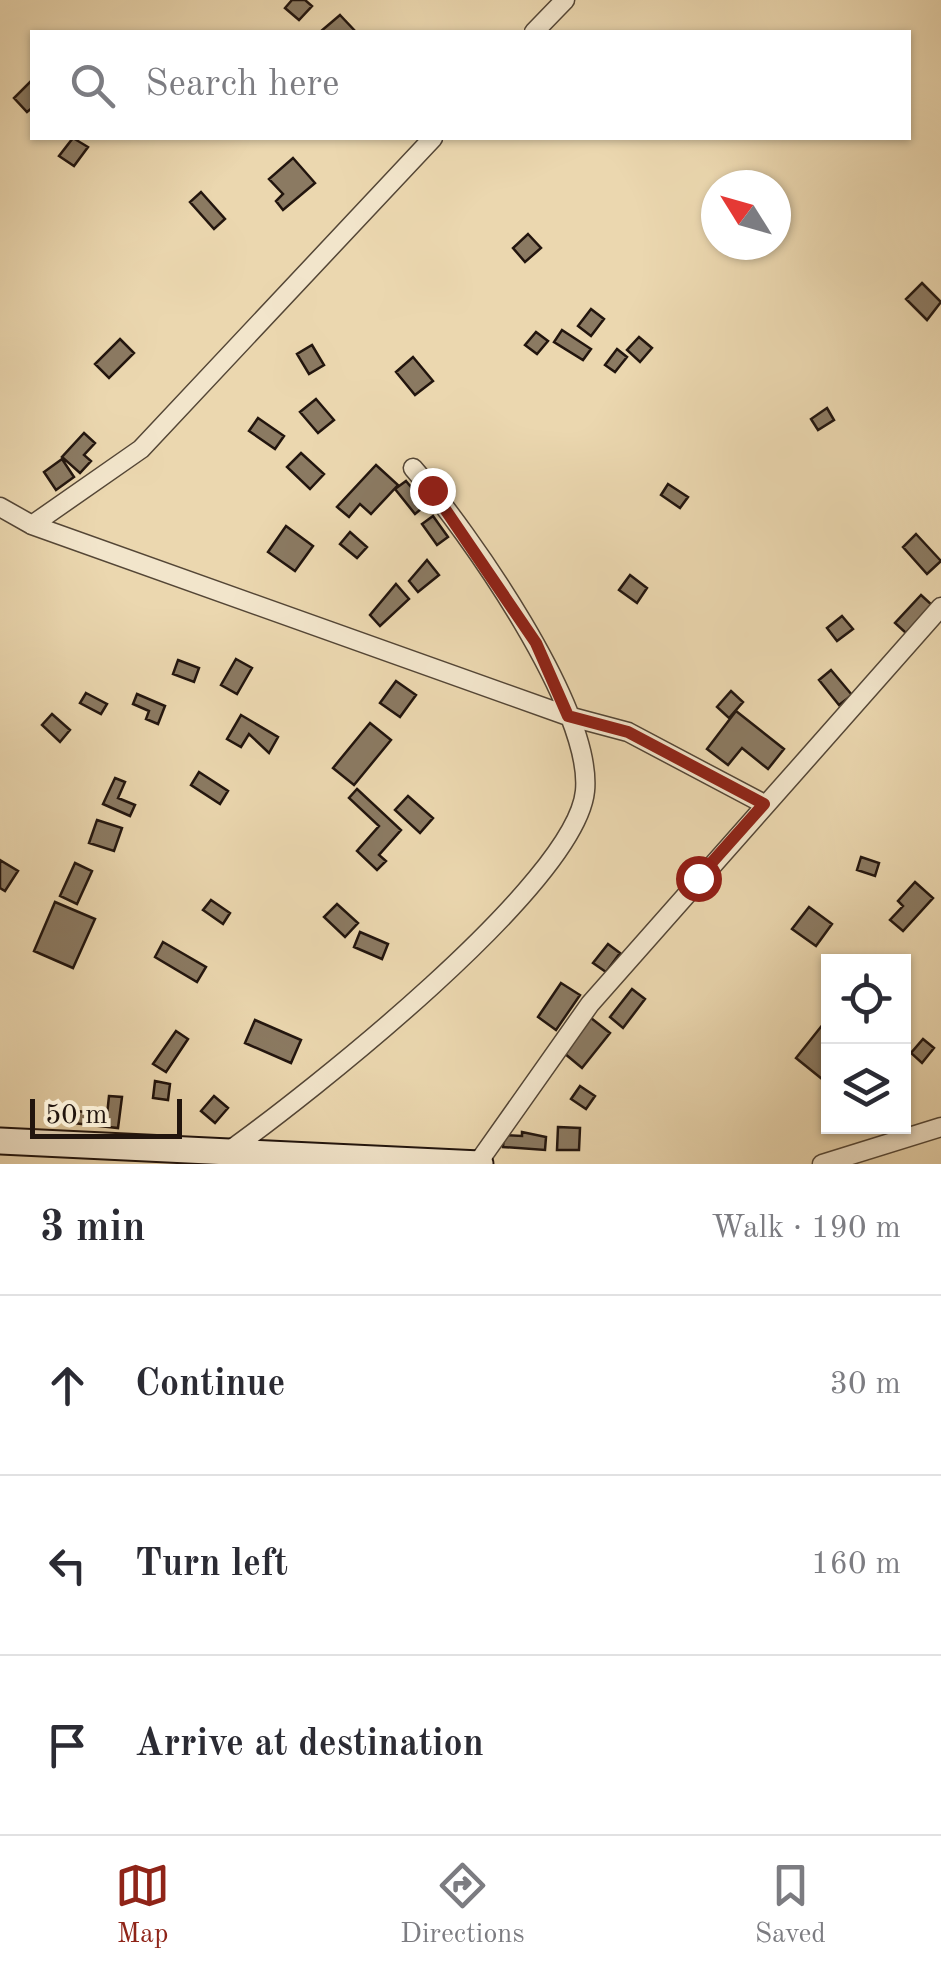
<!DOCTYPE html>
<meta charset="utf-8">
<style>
:root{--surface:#fff;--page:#f2f2f3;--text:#2b2b33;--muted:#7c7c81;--line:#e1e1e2;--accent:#8f2418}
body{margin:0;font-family:"Old Standard TT",serif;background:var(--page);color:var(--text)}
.controls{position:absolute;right:30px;bottom:30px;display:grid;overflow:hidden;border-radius:0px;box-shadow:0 2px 8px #0004}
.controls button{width:90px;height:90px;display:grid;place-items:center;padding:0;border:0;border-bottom:2px solid var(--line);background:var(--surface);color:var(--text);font:50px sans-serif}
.compass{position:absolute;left:701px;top:170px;width:90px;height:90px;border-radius:50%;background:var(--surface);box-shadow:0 2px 8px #0004;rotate:307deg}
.scale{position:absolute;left:30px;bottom:25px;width:152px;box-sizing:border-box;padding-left:10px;border:5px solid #22150e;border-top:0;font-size:28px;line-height:35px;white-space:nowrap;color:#22150e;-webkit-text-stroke:8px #f2e5cb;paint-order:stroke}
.stop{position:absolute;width:30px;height:30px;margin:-22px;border:8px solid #8f2418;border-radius:50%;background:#fff}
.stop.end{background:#8f2418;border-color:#fff;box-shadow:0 2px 10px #0008}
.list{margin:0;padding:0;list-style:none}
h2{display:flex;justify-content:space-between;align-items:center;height:130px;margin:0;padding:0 40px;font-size:42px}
h2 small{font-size:32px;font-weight:400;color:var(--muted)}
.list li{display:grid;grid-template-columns:65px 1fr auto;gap:30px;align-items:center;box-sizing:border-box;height:180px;padding:0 40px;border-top:2px solid var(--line)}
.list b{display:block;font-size:38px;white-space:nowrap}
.list em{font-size:32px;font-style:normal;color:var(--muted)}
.icon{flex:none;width:55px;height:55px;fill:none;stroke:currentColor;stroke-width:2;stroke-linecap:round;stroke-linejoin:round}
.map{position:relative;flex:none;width:941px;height:1164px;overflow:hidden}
.search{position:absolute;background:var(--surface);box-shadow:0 2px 8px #0004;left:30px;right:30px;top:30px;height:110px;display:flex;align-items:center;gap:25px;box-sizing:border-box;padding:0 35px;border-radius:0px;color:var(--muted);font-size:38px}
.sheet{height:670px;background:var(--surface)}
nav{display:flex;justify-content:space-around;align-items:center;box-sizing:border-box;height:140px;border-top:2px solid var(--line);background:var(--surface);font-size:28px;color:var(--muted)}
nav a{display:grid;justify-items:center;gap:5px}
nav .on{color:var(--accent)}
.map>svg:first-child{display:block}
.building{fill:#8b7a62;stroke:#22150e;stroke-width:2.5}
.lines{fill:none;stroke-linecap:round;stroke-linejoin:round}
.street-casing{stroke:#544636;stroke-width:21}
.secondary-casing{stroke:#22150e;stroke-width:29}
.street{stroke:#f2e5cb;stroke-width:18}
.secondary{stroke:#f2e5cb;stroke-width:25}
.route{stroke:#8f2418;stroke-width:12}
</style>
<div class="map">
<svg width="941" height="1164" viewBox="0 0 941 1164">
<rect width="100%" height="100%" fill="#ebd7af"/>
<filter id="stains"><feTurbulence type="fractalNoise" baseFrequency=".002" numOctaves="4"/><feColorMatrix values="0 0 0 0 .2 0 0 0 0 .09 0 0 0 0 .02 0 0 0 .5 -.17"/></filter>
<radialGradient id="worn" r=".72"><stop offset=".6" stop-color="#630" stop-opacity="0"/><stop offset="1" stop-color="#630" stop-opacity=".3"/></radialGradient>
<!-- building -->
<path class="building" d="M292,0H305L312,6L299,20L285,8Z
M340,15L356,32H320Z
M32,80V108L27,112L14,98Z
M73,138L88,147L74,166L59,156Z
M293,158L315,183L283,210L276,201L283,194L269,179Z
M201,192L225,219L214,229L190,202Z
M528,234L541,248L525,262L513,248Z
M922,283L941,302L927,320L906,299Z
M591,309L604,319L591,336L578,326Z
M562,330L591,349L583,360L554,342Z
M536,332L548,341L537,354L525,345Z
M639,337L652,348L640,362L627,350Z
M120,339L134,353L109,378L95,364Z
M312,345L324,365L309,374L297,354Z
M617,349L627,357L615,372L605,365Z
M413,357L433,381L415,395L396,372Z
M316,399L334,420L318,433L300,412Z
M827,408L834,420L818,430L811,419Z
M258,418L284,436L275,449L249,431Z
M84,433L95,443L84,455L91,461L80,473L62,457Z
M301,453L324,474L310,489L287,467Z
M62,459L74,477L56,490L44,472Z
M376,465L398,485L371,514L360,504L349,517L337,507Z
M406,481L426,505L415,514L395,489Z
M668,484L688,497L680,508L661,495Z
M433,516L448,537L437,545L422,524Z
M286,526L313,546L295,571L268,552Z
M350,532L367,547L357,558L340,544Z
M916,534L941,561L927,574L903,547Z
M427,560L439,575L418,592L409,581Z
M630,575L647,588L637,603L619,590Z
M396,584L409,599L380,626L370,615Z
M921,595L932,605L906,633L895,623Z
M842,616L853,629L837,641L827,628Z
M236,659L252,668L237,694L221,685Z
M178,660L199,668L194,682L173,674Z
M831,670L852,695L839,705L819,680Z
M396,681L416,695L400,717L380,703Z
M731,691L743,702L729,718L717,707Z
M86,693L107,704L101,714L80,703Z
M137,694L165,706L158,724L146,719L149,711L133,704Z
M736,711L784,749L768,769L742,748L728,765L707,749Z
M52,714L70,730L60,742L42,725Z
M241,715L278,737L269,753L249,734L241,747L227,739Z
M370,723L391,740L354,785L333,768Z
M199,772L228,791L220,804L191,785Z
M115,778L125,782L118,798L135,805L130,816L103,804Z
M357,789L401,830L379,855L386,861L377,870L357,851L379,826L349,798Z
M408,796L433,818L420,833L395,810Z
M97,820L122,828L114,851L89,843Z
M861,857L879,863L875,876L857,870Z
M0,860L18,871L5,891L0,888Z
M75,863L92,871L77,904L60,896Z
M915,882L933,898L903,931L890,920L903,906L898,901Z
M211,900L230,913L223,924L203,910Z
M55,902L95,919L73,968L34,951Z
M337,904L358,923L345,937L324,917Z
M809,907L832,924L816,946L792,929Z
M360,932L388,944L382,959L354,947Z
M163,942L206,967L197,982L155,957Z
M608,944L620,953L606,972L593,963Z
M561,983L580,995L556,1030L538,1017Z
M632,989L645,999L623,1028L610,1017Z
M591,1018L610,1033L582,1068L564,1053Z
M828,1018V1081L827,1083L796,1058Z
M255,1020L301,1040L291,1063L245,1043Z
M176,1031L188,1039L166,1072L153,1064Z
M923,1039L934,1048L922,1063L911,1053Z
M155,1081L170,1084L168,1100L153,1098Z
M580,1086L595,1096L586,1109L571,1099Z
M109,1096L122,1097L118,1128L54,1121L55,1108L107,1115Z
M214,1096L228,1108L215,1123L201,1111Z
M558,1127L580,1128L579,1150H557Z
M522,1132L546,1137L545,1150L503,1147L504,1135L522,1136Z"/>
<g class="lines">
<!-- street casing -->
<g class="street-casing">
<path id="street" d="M534,32L565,0
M0,507L32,525L568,716L628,732L764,804
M32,525L141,449L433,138
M226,1153C306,1096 576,884 585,791C593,709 468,531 413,468
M477,1164L590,1004L941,607
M822,1164L941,1127"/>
</g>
<!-- secondary casing -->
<g class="secondary-casing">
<path id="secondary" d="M0,1141L480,1164"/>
</g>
<!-- street -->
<use href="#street" class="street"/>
<!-- secondary -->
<use href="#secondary" class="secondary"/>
</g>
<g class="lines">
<!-- route -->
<path class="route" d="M432,490L536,643L568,716L628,732L764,804L698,878"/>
</g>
<rect width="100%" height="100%" filter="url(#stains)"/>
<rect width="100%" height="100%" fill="url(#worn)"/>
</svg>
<div class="controls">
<button><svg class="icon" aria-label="locate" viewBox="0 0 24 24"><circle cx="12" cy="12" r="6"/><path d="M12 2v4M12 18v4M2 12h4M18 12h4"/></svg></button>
<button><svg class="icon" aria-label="layers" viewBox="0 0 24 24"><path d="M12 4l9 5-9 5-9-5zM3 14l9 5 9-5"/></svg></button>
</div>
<svg class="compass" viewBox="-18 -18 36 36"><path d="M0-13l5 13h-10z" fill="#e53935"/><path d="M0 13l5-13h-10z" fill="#7c7c81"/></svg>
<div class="scale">50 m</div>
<div class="stop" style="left:698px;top:878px"></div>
<div class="stop end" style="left:432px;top:490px"></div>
<div class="search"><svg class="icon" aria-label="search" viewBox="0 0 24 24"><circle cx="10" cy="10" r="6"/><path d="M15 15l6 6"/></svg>Search here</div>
</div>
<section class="sheet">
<h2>3 min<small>Walk · 190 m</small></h2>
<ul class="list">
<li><svg class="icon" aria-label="ahead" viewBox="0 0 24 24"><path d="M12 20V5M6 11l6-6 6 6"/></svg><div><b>Continue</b></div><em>30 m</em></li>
<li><svg class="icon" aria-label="left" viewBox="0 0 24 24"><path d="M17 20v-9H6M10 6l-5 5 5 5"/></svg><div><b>Turn left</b></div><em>160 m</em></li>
<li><svg class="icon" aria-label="arrive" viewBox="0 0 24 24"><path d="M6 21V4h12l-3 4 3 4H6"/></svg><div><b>Arrive at destination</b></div></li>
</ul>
</section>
<nav>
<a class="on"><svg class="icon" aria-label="map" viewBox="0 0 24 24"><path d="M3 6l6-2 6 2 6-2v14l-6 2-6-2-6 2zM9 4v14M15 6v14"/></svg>Map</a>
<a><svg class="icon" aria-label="directions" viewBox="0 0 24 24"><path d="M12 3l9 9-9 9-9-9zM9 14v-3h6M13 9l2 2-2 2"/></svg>Directions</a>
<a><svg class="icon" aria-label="saved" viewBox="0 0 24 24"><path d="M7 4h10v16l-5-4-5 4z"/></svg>Saved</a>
</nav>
